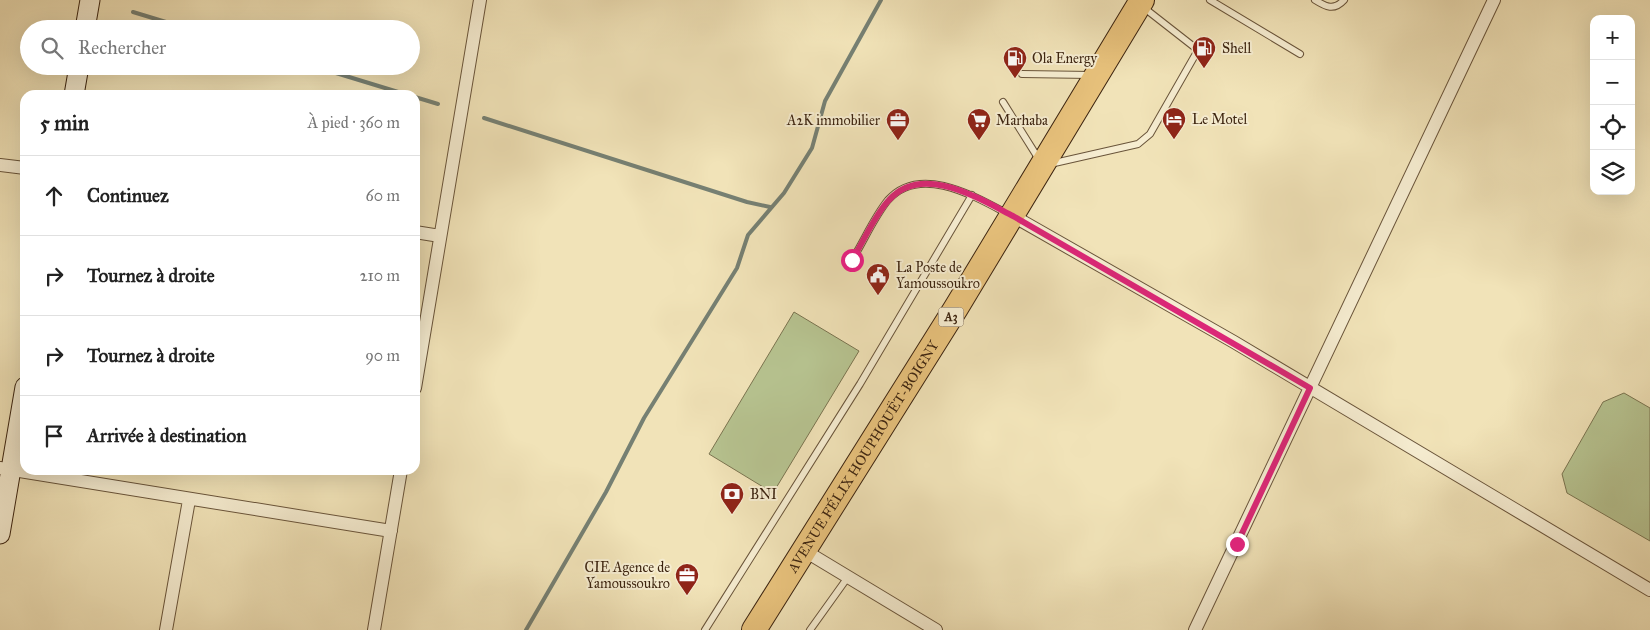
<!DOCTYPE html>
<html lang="fr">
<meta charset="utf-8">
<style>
:root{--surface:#fff;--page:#f6f6f6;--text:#222;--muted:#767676;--line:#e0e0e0}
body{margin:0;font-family:"IM FELL Great Primer",serif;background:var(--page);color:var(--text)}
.controls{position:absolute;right:15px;top:15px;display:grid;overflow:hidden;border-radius:10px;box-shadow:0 5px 20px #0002}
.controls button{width:45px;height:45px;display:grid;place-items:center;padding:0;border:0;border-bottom:1px solid var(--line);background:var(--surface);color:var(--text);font:25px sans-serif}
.stop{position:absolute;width:15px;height:15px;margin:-11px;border:4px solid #db2777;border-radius:50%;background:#fff}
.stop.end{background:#db2777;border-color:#fff;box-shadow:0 1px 5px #0008}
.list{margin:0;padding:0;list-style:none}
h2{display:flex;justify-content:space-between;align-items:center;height:65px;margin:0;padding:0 20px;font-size:21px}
h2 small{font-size:16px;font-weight:400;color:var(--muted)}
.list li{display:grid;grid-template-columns:32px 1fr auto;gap:15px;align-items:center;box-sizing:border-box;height:80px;padding:0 20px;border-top:1px solid var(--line)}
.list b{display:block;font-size:19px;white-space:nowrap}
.list em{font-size:16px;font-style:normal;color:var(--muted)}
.icon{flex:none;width:28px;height:28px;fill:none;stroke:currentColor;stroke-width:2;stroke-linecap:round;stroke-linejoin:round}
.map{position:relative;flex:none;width:1650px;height:630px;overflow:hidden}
.search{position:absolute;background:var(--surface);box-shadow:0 5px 20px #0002;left:20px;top:20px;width:400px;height:55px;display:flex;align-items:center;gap:12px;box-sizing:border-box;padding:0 18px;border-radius:28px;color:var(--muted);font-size:19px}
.panel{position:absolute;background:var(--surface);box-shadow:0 5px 20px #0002;left:20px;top:90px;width:400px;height:385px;border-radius:15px}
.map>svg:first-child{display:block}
.green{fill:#b7c491;stroke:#7a7450}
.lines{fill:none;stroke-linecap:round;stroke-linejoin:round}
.stream{stroke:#768073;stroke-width:4}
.lane-casing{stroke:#69543a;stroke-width:8}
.street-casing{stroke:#69543a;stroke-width:14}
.secondary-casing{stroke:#3c2410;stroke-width:21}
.highway-casing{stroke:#3c2410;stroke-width:26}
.lane{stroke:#f6edd1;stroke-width:6}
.street{stroke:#f6edd1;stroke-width:12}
.secondary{stroke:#f6edd1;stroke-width:19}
.highway{stroke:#e8c27c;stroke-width:24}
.route{stroke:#db2777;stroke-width:6}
.labels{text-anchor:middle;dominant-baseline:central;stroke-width:4;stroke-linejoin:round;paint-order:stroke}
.shield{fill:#f6edd1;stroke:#74604a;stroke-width:1}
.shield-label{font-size:12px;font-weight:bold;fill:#3c2410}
.poi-label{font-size:14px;fill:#3c2410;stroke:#f6edd1;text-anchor:start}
.street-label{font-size:14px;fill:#3c2410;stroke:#f6edd1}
</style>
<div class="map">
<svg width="1650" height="630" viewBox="0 0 1650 630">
<rect width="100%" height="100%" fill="#f1e3b8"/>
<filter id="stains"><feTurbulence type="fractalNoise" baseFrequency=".004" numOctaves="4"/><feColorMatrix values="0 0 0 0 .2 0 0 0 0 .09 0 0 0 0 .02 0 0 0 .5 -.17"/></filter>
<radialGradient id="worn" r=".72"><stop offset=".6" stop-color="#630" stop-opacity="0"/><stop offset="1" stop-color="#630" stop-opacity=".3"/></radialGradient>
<!-- green -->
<path class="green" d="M794,312L859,351L773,493L709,454Z
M1624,393L1650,408V541L1567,493L1562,474L1603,402Z"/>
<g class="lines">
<!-- stream -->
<path class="stream" d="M133,12L189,29
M313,66L408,95
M415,97L438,104
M484,118L747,202L770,207
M526,630L606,492L644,418L737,268L748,235L784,193L812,148L825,101L881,0"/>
<!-- lane casing -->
<g class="lane-casing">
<path id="lane" d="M1210,0L1300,54
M1315,0C1326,7 1334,11 1344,0
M1022,74L1091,75
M1003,102L1040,161
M1050,164L1138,144L1150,134L1198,50L1143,7
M852,260C864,241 874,217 888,200C920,164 974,196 1008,214
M705,630L860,384L972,195
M810,630L848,577"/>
</g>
<!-- street casing -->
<g class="street-casing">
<path id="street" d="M0,165L25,168
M1013,216L1234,342L1650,590
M415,232L440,236
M415,388L480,0
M0,468L391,531
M805,551L936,630
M166,630L189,500
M374,630L401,470
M1195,630L1494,0"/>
</g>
<!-- secondary casing -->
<g class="secondary-casing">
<path id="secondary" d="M85,29L90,0
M74,95L79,66
M0,534L25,387"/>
</g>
<!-- highway casing -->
<g class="highway-casing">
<g id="highway">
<path id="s1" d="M754,630L956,308L1142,0"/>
</g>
</g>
<!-- lane -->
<use href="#lane" class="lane"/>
<!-- street -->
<use href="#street" class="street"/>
<!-- secondary -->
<use href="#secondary" class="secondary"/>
<!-- highway -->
<use href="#highway" class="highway"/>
</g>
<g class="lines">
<!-- route -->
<path class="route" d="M852,260C864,241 874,216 889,200C922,163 978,198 1013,216L1310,388L1237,544"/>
</g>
<!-- icons -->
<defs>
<g id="fuel-pin" transform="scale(1.25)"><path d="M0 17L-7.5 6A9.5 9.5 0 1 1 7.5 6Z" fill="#8f2418" stroke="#f6edd1"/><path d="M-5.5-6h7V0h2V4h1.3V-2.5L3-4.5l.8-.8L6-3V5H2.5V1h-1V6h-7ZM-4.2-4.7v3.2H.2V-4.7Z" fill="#fff"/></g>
<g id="hotel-pin" transform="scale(1.25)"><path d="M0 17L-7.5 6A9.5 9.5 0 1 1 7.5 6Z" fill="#8f2418" stroke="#f6edd1"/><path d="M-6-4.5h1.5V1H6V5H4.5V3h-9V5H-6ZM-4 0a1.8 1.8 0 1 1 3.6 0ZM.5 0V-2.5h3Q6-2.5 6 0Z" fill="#fff"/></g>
<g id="office-pin" transform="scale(1.25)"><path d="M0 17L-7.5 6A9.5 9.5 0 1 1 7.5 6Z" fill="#8f2418" stroke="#f6edd1"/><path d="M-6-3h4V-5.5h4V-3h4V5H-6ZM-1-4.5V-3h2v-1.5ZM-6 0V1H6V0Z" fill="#fff"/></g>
<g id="supermarket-pin" transform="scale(1.25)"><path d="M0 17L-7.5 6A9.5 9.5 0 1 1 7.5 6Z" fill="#8f2418" stroke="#f6edd1"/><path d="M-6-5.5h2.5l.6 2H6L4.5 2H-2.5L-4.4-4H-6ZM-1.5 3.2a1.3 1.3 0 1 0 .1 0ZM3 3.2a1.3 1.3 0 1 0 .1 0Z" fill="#fff"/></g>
<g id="civic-pin" transform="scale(1.25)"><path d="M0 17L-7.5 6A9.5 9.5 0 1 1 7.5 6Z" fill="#8f2418" stroke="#f6edd1"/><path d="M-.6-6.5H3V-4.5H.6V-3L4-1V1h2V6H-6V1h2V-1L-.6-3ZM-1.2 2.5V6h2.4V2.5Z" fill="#fff"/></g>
<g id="bank-pin" transform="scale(1.25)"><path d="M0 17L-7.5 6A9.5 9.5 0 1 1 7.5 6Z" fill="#8f2418" stroke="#f6edd1"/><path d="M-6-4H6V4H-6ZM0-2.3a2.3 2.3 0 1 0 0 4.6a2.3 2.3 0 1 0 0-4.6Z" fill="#fff"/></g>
</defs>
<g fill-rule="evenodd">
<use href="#fuel-pin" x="1204" y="48"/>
<use href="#fuel-pin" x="1015" y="58"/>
<use href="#hotel-pin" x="1174" y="119"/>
<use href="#office-pin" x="898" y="120"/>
<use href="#supermarket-pin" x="979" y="120"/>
<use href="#civic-pin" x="878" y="275"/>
<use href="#bank-pin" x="732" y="494"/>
<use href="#office-pin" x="687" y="575"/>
</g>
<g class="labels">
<!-- shield labels -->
<rect class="shield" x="938.5" y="307.5" width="25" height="19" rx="4"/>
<g class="shield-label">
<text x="951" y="317">A3</text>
</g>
<!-- poi labels -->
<g class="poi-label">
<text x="1222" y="48">Shell</text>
<text x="1032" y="58">Ola Energy</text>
<text x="1192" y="119">Le Motel</text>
<text x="880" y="120" text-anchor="end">A2K immobilier</text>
<text x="996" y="120">Marhaba</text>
<text x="896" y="267">La Poste de<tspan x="896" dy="16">Yamoussoukro</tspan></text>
<text x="750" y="494">BNI</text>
<text x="670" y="567" text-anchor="end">CIE Agence de<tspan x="670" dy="16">Yamoussoukro</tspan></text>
</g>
<!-- street labels -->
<g class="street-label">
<text stroke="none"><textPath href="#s1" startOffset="205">AVENUE FÉLIX HOUPHOUËT-BOIGNY</textPath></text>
</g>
</g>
<rect width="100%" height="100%" filter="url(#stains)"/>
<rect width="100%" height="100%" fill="url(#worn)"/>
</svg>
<div class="controls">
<button>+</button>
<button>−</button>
<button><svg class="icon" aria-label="locate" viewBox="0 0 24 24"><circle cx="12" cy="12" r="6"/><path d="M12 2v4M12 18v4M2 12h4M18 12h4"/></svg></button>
<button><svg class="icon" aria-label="layers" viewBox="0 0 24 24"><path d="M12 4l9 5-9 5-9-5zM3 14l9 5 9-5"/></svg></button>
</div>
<div class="stop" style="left:852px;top:260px"></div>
<div class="stop end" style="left:1237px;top:544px"></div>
<div class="search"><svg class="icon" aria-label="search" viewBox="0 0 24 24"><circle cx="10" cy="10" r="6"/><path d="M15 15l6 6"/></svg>Rechercher</div>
<section class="panel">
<h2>5 min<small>À pied · 360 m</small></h2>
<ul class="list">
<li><svg class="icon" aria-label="ahead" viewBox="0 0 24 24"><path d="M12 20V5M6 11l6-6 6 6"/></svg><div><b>Continuez</b></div><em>60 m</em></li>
<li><svg class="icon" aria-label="right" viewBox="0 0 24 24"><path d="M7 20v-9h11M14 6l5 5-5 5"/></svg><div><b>Tournez à droite</b></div><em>210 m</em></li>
<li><svg class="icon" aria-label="right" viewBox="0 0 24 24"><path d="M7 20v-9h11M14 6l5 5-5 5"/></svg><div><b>Tournez à droite</b></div><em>90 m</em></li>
<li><svg class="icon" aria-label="arrive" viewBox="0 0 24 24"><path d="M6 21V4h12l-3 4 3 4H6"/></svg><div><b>Arrivée à destination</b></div></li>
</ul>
</section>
</div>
